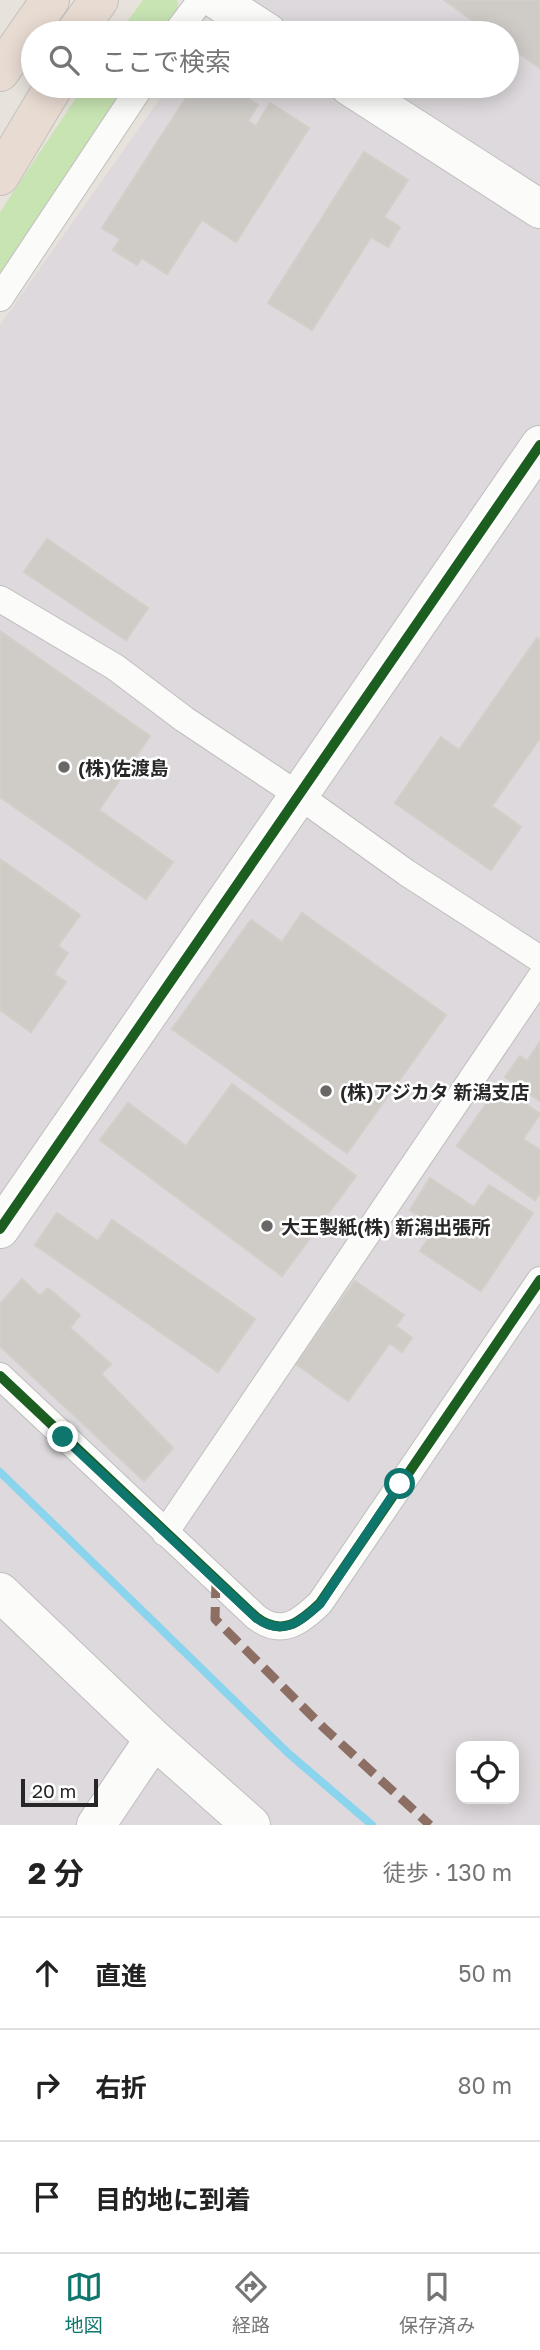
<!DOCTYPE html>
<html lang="ja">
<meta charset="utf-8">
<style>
:root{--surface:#fff;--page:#f6f6f6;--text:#222;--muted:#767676;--line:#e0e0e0;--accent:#0f766e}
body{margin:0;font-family:"Golos Text","Noto Sans JP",sans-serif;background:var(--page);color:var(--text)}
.controls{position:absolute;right:21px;bottom:21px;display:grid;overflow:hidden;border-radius:14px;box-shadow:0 4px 18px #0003}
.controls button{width:63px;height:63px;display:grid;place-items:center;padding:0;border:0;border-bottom:2px solid var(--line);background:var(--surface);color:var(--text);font:35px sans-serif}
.scale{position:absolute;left:21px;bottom:18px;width:77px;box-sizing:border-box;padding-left:7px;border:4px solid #272727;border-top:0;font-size:19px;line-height:24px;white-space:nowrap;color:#272727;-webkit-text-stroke:5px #fff;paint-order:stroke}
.stop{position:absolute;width:21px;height:21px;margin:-16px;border:5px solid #0f766e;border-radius:50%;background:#fff}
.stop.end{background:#0f766e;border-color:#fff;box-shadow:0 2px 7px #0008}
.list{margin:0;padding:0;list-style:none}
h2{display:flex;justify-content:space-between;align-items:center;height:91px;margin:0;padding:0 28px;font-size:30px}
h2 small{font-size:23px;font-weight:400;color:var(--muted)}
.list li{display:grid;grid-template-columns:46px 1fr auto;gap:21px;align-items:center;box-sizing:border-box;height:112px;padding:0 28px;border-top:2px solid var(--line)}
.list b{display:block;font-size:26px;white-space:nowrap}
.list em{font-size:23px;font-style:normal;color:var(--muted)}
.icon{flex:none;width:38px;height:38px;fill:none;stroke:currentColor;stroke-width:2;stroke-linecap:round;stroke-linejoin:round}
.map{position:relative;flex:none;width:540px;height:1825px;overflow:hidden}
.search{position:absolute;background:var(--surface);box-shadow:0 4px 18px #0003;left:21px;right:21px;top:21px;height:77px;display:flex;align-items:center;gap:18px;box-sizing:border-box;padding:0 24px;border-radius:38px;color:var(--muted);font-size:26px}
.sheet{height:427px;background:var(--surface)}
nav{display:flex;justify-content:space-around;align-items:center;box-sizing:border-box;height:98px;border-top:2px solid var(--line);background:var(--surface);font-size:19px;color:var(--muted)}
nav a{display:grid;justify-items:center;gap:4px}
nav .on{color:var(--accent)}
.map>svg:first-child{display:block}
.industrial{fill:#ddd9dc;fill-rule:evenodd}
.green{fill:#c8e4b3}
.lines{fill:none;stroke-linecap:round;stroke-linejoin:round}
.stream{stroke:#8bd4ed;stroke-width:8}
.building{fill:#cfccc8;stroke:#d2cec8;stroke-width:2}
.street-casing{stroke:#c0bebe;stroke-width:28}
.secondary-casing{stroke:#c0bebe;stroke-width:40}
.highway-casing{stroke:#c3c1bf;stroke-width:40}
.street{stroke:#fbfbfa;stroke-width:26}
.secondary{stroke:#fbfbfa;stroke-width:38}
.highway{stroke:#e8dbd2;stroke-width:38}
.quiet{stroke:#8d6e63;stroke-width:9;stroke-dasharray:18 9;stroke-linecap:butt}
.cycleway-casing{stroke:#fff;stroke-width:15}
.cycleway{stroke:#1b5e20;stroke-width:10}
.route{stroke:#0f766e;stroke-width:9}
.poi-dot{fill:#6a6866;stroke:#fff;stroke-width:2.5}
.labels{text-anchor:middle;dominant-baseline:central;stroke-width:5;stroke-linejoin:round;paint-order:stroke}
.poi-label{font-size:19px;font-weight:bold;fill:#272727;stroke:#fff;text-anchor:start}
</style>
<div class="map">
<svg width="540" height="1825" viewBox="0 0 540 1825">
<rect width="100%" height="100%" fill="#e7e2dc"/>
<!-- industrial -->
<path class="industrial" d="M230,0H540V1825H0V325L169,86H507V33H206ZM461,1746H514V1799H461Z"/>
<!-- green -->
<path class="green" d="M143,0H177L179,11L165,33H119Z
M84,86H131L0,283V212Z"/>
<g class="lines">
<!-- stream -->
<path class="stream" d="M0,1472L288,1753L372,1825"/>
</g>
<!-- building -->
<path class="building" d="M444,0H540V68L510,47L507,52V33H480L483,28Z
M200,86H229L258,105L248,121L256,126L270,103L309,128L236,242L202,220L167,274L142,258L137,265L113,250L120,239L102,228L191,90L195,93Z
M364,152L408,180L384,217L400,227L388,247L371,237L312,330L268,303Z
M47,539L148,608L126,640L24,572Z
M0,631L150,736L99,810L173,862L146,899L0,797Z
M537,638L540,640V738L492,806L521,827L491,870L395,803L441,737L459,750Z
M0,859L80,915L58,946L68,953L54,974L66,982L31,1032L0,1010Z
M302,913L446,1015L347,1153L172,1029L251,920L282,942Z
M540,1042V1101L505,1077L520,1056L527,1061Z
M232,1084L356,1176L282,1276L100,1140L128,1103L186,1146Z
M499,1085L540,1114L523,1139L540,1150V1193L535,1200L457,1146Z
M430,1178L474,1207L489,1185L533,1213L481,1291L420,1251L436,1227L410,1210Z
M57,1213L98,1241L112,1220L255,1319L218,1372L35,1245Z
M22,1279L40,1296L48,1288L80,1315L70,1328L111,1364L101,1374L173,1448L144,1481L0,1346V1304Z
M355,1281L404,1315L396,1326L412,1338L402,1352L390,1343L348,1401L296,1364Z"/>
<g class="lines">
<!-- street casing -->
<g class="street-casing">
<path id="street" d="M176,33L201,0
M0,298L141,86
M0,599L115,667L184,719L298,795L407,873L540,959
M0,1376L256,1617C282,1637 300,1622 320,1603L540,1280
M165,1533L540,978"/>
</g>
<!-- secondary casing -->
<g class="secondary-casing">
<path id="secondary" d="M217,0L268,33
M349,86L540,209
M0,1229L540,445
M0,1592L154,1739L251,1825
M96,1825L154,1739"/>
</g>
<!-- highway casing -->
<g class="highway-casing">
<path id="highway" d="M75,33L99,0
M0,72L50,0
M0,176L54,86"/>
</g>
<!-- street -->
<use href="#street" class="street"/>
<!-- secondary -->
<use href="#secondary" class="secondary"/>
<!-- highway -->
<use href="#highway" class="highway"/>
<!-- quiet -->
<path class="quiet" d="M216,1580L215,1619L325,1729L430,1825"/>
<!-- cycleway casing -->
<g class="cycleway-casing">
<path id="cycleway" d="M0,1229L540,445
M0,1376L256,1617C282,1637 300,1622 320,1603L540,1280"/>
</g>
<!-- cycleway -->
<use href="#cycleway" class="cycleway"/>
</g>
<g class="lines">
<!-- route -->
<path class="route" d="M63,1437L256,1618C282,1637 300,1622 320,1604L400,1484"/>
</g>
<!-- markers -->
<g class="poi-dot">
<circle cx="64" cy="767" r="7"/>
<circle cx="326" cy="1091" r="7"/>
<circle cx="267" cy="1226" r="7"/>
</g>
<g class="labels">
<!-- poi labels -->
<g class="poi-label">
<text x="78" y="767">(株)佐渡島</text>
<text x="340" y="1091">(株)アジカタ 新潟支店</text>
<text x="281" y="1226">大王製紙(株) 新潟出張所</text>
</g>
</g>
</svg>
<div class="controls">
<button><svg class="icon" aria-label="locate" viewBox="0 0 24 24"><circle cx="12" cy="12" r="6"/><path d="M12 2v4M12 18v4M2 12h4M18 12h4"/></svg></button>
</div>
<div class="scale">20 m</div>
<div class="stop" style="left:400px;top:1484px"></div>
<div class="stop end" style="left:63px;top:1437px"></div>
<div class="search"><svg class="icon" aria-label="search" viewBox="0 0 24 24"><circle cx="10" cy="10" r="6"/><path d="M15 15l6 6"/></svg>ここで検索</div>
</div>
<section class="sheet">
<h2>2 分<small>徒歩 · 130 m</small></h2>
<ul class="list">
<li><svg class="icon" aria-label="ahead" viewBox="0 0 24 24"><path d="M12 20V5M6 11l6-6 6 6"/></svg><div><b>直進</b></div><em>50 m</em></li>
<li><svg class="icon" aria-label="right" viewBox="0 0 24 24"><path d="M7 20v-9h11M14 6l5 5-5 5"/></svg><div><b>右折</b></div><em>80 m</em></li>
<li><svg class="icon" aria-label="arrive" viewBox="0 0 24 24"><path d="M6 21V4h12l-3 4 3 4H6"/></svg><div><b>目的地に到着</b></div></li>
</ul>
</section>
<nav>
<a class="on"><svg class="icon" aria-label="map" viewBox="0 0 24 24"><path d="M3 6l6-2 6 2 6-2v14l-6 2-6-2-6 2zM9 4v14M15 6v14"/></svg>地図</a>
<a><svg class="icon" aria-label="directions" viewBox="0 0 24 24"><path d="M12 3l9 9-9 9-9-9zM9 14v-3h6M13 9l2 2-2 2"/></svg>経路</a>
<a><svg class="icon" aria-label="saved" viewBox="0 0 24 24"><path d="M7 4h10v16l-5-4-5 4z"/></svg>保存済み</a>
</nav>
